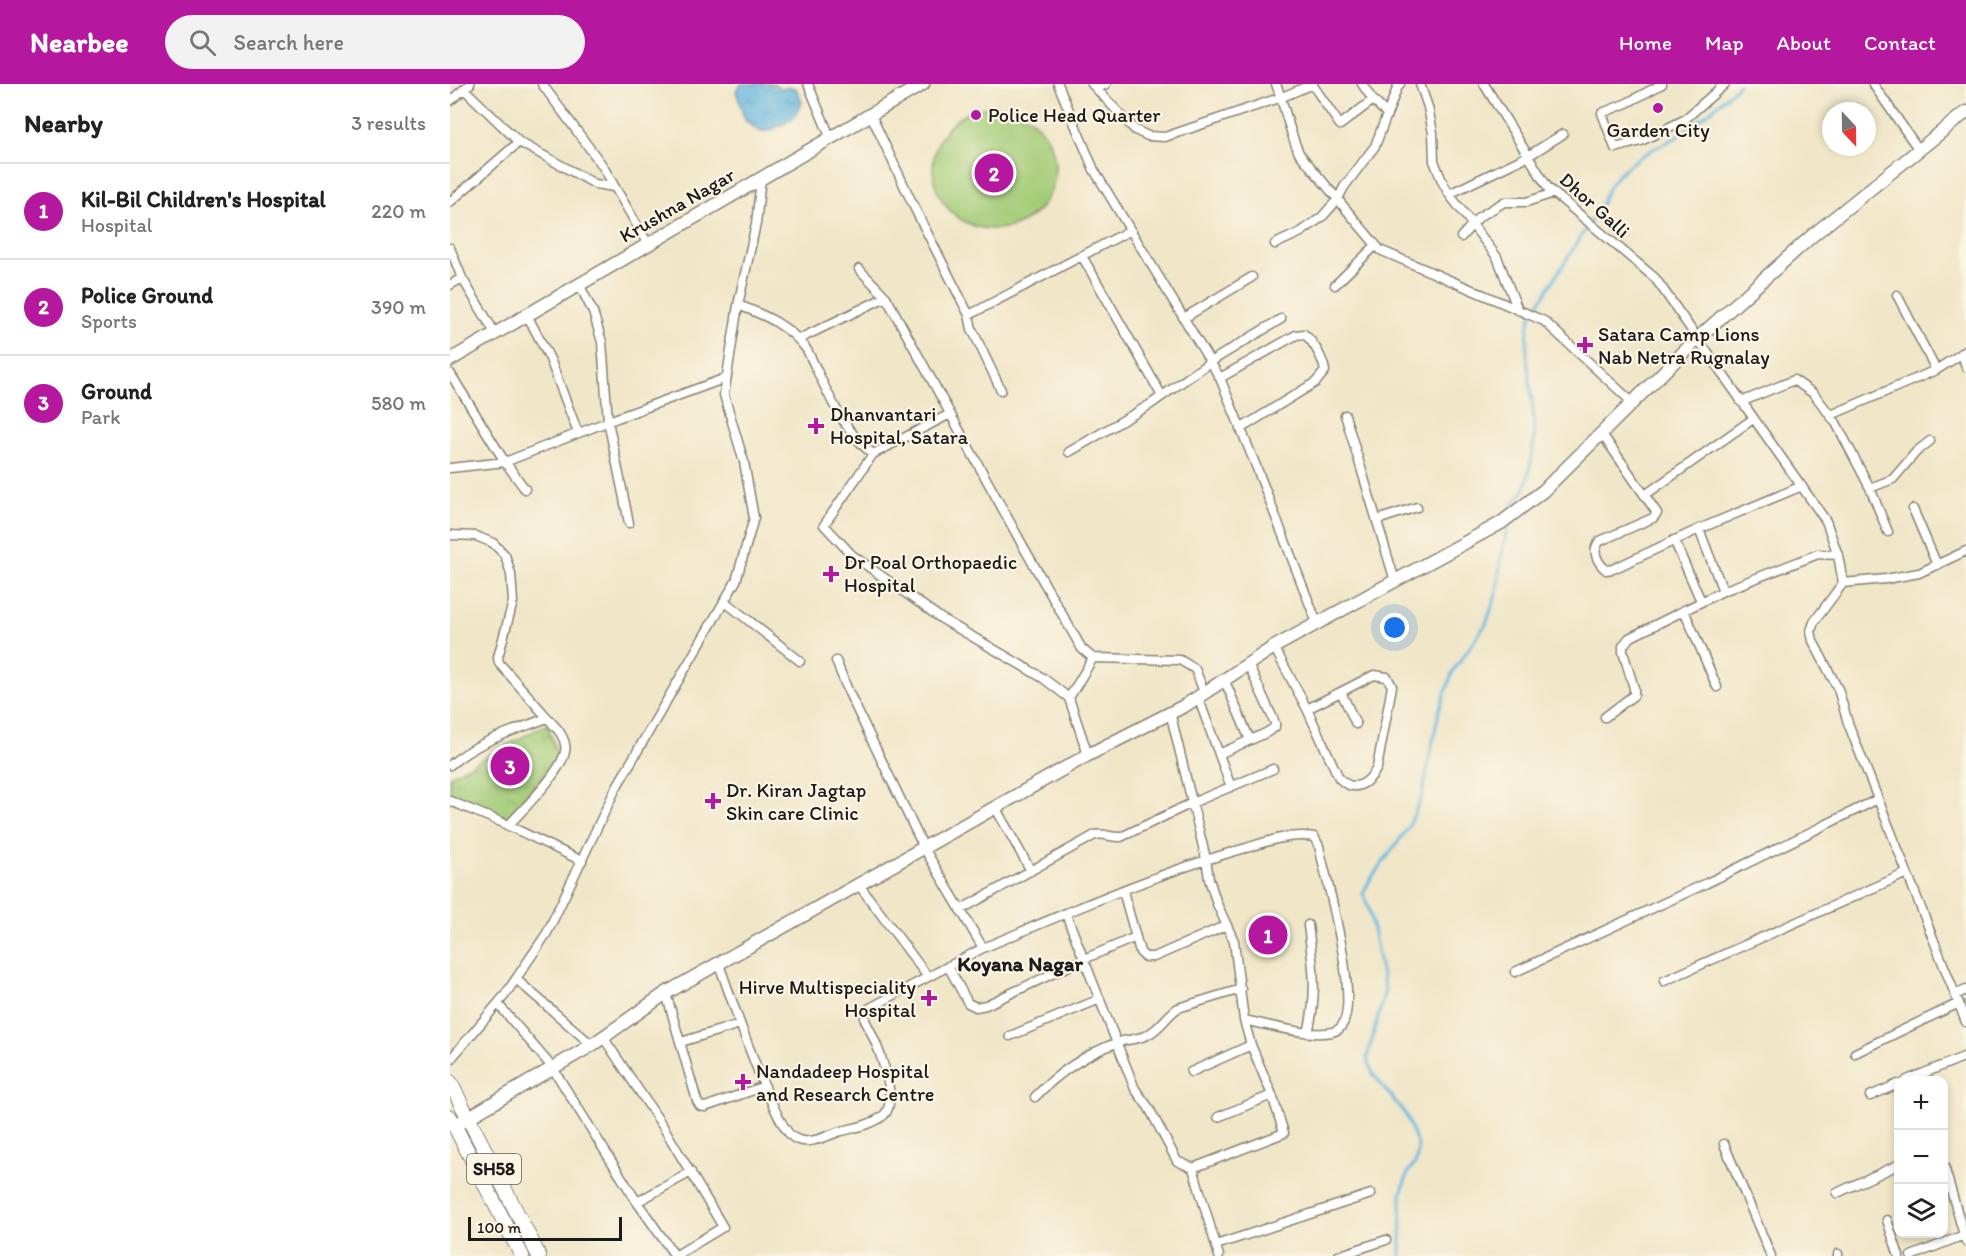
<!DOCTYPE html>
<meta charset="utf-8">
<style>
:root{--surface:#fff;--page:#f2f2f2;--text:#222;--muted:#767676;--line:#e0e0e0;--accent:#b5179e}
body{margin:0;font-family:Itim,sans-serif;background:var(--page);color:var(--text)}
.controls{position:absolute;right:18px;bottom:18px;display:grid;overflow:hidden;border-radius:12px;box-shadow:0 3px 9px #0003}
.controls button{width:54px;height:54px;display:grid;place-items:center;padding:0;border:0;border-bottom:2px solid var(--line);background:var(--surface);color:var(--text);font:30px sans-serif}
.compass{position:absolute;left:1372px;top:18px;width:54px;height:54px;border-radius:50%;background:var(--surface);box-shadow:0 3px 9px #0003;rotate:158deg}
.scale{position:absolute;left:18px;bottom:15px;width:154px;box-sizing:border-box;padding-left:6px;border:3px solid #1c1c1c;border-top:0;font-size:16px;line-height:21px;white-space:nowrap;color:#1c1c1c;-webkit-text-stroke:4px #fcf5e5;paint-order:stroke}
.you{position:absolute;left:945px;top:544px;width:21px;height:21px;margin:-15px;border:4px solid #fff;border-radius:50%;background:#1a73e8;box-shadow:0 0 0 9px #1a73e833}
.badge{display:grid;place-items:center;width:39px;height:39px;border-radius:50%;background:var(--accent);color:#fff;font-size:20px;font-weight:700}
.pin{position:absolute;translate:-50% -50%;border:3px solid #fff;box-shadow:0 2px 6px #0006}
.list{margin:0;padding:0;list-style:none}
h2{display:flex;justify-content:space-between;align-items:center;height:78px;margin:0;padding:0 24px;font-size:26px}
h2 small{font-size:20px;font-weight:400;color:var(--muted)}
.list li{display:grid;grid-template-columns:39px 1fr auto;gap:18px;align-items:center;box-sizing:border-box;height:96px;padding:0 24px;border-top:2px solid var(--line)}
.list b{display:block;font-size:22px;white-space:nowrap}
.list p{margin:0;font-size:20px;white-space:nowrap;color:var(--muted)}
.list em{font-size:20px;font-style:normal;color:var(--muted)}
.icon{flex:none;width:33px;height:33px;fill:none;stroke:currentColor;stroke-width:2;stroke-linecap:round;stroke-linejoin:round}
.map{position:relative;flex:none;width:1516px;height:1172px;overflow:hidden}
header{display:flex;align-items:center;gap:36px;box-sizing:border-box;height:84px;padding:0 30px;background:var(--accent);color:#fff}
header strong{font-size:28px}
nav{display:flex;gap:33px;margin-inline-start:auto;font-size:21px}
.search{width:420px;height:54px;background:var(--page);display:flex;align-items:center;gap:15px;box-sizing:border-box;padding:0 21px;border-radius:33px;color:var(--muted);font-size:22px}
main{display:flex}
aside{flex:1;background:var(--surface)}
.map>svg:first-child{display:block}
.grass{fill:url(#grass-tufts);stroke:#60744a;stroke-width:1.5}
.pitch{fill:#a3cc77;stroke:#60744a;stroke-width:1.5}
.water{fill:url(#water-ripples);stroke:#40697e;stroke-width:1.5}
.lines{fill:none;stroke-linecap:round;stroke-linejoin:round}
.stream{stroke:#63b6df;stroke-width:3}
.minor-casing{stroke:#868172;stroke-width:11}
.secondary-casing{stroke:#868172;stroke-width:15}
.primary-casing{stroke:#868172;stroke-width:16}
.minor{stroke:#fff;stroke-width:8}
.secondary{stroke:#fff;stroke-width:12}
.primary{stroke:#fff;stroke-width:14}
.poi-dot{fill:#b5179e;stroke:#fcf5e5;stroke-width:2}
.labels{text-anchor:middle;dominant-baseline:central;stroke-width:4.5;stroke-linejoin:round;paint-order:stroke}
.shield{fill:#fcf5e5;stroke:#5f5d58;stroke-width:1.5}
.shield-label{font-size:18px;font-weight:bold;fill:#1c1c1c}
.poi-label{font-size:20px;fill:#1c1c1c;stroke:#fcf5e5;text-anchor:start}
.street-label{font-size:20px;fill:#1c1c1c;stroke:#fcf5e5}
.neighbourhood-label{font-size:21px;font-weight:bold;fill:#1c1c1c;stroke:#fcf5e5}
</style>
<header>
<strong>Nearbee</strong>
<div class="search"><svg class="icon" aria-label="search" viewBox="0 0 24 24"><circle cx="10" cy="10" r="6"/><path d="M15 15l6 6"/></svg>Search here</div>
<nav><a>Home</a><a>Map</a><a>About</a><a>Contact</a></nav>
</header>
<main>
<aside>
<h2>Nearby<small>3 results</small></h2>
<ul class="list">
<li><span class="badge">1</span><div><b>Kil-Bil Children's Hospital</b><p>Hospital</p></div><em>220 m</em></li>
<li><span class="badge">2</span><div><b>Police Ground</b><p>Sports</p></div><em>390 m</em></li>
<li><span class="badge">3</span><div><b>Ground</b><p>Park</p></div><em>580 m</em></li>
</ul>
</aside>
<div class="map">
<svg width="1516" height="1172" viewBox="0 0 1516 1172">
<defs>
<pattern id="grass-tufts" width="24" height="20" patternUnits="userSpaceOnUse" patternTransform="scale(1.5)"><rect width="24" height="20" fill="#a3cc77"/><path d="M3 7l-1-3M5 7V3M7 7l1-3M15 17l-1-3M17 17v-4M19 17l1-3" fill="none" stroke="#8caf66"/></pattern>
<pattern id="water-ripples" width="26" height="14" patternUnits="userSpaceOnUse" patternTransform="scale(1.5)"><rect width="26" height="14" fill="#63b6df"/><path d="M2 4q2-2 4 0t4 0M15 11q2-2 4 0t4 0" fill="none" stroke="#5193b4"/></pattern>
</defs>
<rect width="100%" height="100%" fill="#fcf5e5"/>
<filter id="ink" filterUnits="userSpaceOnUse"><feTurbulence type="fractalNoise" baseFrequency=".0167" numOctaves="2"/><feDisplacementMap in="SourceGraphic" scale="12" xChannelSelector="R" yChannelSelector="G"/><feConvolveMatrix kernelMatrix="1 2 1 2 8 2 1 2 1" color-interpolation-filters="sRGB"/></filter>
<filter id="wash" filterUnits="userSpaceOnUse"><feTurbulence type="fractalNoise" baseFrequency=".008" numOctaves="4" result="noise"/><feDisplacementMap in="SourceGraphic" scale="24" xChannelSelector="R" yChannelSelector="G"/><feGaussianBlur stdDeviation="1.35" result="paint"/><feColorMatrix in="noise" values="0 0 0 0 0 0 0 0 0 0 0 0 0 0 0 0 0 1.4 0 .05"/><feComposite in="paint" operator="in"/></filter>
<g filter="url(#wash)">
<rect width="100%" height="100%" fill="#f0e6c8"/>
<!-- grass -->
<path class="grass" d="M97,640L108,672L58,735L0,711V692Z"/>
<!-- pitch -->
<path class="pitch" d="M483 84a61 61 0 1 1 122 0a61 61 0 1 1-122 0Z"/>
<!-- water -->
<path class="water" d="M291,0H325L329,4H346L352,19L343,35L319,47H308L295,36L286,7Z"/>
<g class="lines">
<!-- stream -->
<path class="stream" d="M1062,425C1064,417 1070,413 1074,406C1078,397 1083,367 1084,356C1087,315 1069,272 1081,232L1152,119C1158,97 1177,80 1197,69C1207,62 1219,58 1229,51C1251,36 1271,19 1289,0
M951,1172V1110L958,1088L966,1078L968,1062L956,1031L923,990L917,974L935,907L919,825L913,809L920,796L958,744L972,712L989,627L1003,587L1036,540L1047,508L1051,473L1059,438"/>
</g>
</g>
<g filter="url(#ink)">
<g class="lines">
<!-- minor casing -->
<g class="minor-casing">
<path id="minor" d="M92,0L152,81L198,160
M358,0L381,55
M608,0L644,86L770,294L806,382L867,539
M642,0L685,46L698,52L715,53L832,13L863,0
M826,0C835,23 839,47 849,69L930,166L1094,237L1183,319
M862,0L890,41L923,16
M912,0L923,16L937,30
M970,0L978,23L983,49L984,77L992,97L999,110L1047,173L1068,226
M1034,0L1098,104L1205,194L1376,437L1388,471
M1212,0L1177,19L1152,29L1165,64L1191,57L1234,36L1275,0
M1423,0L1469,66
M647,5L656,0
M0,17L20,0
M421,31L465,125L519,231L522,245L551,306
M69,58L145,100L164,103
M999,110L1078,72L1113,50
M0,118L69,58L14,5
M1011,153L1029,133L1054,118H1076L1104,109
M825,160L851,148L872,133L888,115L894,103L925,62L948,2L950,0
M0,164L12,194
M632,172L712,312
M409,185L436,213L573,462L632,565L643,574L730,576L745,585L754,608
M129,200L143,228L152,258L158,337L179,439
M0,201L12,194L45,249
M885,201L926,161
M1447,211L1486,286
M288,221C315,231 340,242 357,266C376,303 390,345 423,370L500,330
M77,231L100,275L128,349
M519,231L679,147
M734,234L802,193
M349,255L436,213
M1512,269L1516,283
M0,289L55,378L75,405
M770,294L846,251L854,250C864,258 873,275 875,287L866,298L790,345
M1291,318L1344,296L1364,310L1386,339L1420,404L1438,448
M895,331L945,497
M1381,331L1486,286L1516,267
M1152,350L1207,429L1203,434L1150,457C1141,466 1147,478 1156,486L1163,485L1249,445L1352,402
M619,368L701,320L760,278L831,235
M423,370L374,441L402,471L492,535L593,594L619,614
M0,384L55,378L167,334L276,294
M1420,404L1443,395L1466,368L1480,357
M1195,411L1303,335
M1463,425L1487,481
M927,436L967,423
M1249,445L1273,507
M0,451L26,452L43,459L55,471L61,490L63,518L48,573L49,579L109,647C113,653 117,660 115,668C110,690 74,724 58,742
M1224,456L1251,517
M1393,499L1436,495L1469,489L1516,467
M274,517L350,577
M1234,526L1267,603
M824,563L857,625L889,694C904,710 918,700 927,684L942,602L937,593L924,591L857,625
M386,577L399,609L474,764L533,864C619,828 706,789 796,764C818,757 841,749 864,753L869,762C875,792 914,925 889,945C872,957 815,940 794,936
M774,595L800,656
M891,608L906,640
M748,613L781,703
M720,628L756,775L759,795L767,820L784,857L794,936L801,961L822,1011L834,1049L743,1084L769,1172
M1155,633L1184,611V604L1173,568V562L1179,554L1273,507L1368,470L1388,471L1393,499L1364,538L1361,547L1363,557L1388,605L1398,639L1516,938
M769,670L816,649L825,643V639L798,580
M638,671L619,614L643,574
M0,681C28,657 63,647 97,634
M0,717L51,738L132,777
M545,723L581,787
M409,801L478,893L533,864
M673,807L690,868L695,873H704L777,841
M510,826L645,751C655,749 662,754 671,753L742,719L823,685
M616,830L685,1005L699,1024L727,1077L743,1084
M858,841C863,881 868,909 858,949
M269,880C279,908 324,1043 344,1054C357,1062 375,1053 388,1048C403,1044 423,1041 434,1031C451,1014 425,955 415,936V929L418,925L478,893
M498,882L518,919L526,923L536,921L634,875L686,853
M1065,888L1257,799L1428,715
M67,896L142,961
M1214,897L1457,789
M216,909L247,1017L250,1022L255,1023L315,1002
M1505,911L1516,906
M48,920L102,983L187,1118L225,1172
M560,952L650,915
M153,953L214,1044L273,1143L225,1172
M231,958L290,940
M1405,969L1509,919
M0,976L55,911L97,849L166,704L286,497L304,434L294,378L274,311L288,221L306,140L311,94
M741,988L801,961
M1457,996L1516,972
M1420,1012L1448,1000
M585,1013C608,989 634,971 666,959C676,955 687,956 697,951C710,945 716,932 728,924L791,905
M768,1033L822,1011
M1274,1060L1321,1172
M1494,1082L1516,1158
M1387,1109L1448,1081
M187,1118L241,1088
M1437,1136L1449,1172
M766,1161L921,1110
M1388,1170V1172
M888,1172L936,1156
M1461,1172L1514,1151"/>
</g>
<!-- secondary casing -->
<g class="secondary-casing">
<path id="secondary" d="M0,276L473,0
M4,1042L142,961L216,909L638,671L736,621L824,563L1051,439L1093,407L1248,254L1363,151L1516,28"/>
</g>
<!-- primary casing -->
<g class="primary-casing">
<path id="primary" d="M0,998L89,1172
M0,1033L72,1172"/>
</g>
<!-- minor -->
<use href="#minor" class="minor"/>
<!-- secondary -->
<use href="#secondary" class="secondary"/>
<!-- primary -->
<use href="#primary" class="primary"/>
</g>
</g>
<!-- markers -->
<g class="poi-dot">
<circle cx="1208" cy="24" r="6"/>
<circle cx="526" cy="31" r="6"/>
<path d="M1132 252h6v6h6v6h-6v6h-6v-6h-6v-6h6z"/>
<path d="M363 333h6v6h6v6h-6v6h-6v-6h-6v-6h6z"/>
<path d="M378 481h6v6h6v6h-6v6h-6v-6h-6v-6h6z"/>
<path d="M260 708h6v6h6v6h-6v6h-6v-6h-6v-6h6z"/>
<path d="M476 905h6v6h6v6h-6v6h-6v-6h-6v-6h6z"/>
<path d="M290 989h6v6h6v6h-6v6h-6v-6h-6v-6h6z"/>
</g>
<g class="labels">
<!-- shield labels -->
<rect class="shield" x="17" y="1070" width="54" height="30" rx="4.5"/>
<g class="shield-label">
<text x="44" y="1085">SH58</text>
</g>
<!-- poi labels -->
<g class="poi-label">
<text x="538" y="31">Police Head Quarter</text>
<text x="1208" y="46" text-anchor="middle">Garden City</text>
<text x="1148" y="250">Satara Camp Lions<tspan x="1148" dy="23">Nab Netra Rugnalay</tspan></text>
<text x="380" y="330">Dhanvantari<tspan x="380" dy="23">Hospital, Satara</tspan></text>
<text x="394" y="478">Dr Poal Orthopaedic<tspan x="394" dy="23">Hospital</tspan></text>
<text x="276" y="706">Dr. Kiran Jagtap<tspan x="276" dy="23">Skin care Clinic</tspan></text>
<text x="466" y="903" text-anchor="end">Hirve Multispeciality<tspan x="466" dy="23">Hospital</tspan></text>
<text x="306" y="987">Nandadeep Hospital<tspan x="306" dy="23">and Research Centre</tspan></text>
</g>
<!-- street labels -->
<g class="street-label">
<text transform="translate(227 121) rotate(-30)">Krushna Nagar</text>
<text transform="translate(1145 121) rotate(42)">Dhor Galli</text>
</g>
<!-- neighbourhood labels -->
<g class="neighbourhood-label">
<text x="570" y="879">Koyana Nagar</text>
</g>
</g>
</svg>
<div class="controls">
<button>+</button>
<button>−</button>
<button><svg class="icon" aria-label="layers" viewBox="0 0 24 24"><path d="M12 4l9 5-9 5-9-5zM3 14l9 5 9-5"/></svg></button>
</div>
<svg class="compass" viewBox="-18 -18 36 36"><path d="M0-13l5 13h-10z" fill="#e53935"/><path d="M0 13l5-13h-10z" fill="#767676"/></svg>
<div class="scale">100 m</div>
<div class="you"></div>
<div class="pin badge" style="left:818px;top:851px">1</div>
<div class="pin badge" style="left:544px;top:89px">2</div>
<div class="pin badge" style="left:60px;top:682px">3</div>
</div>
</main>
